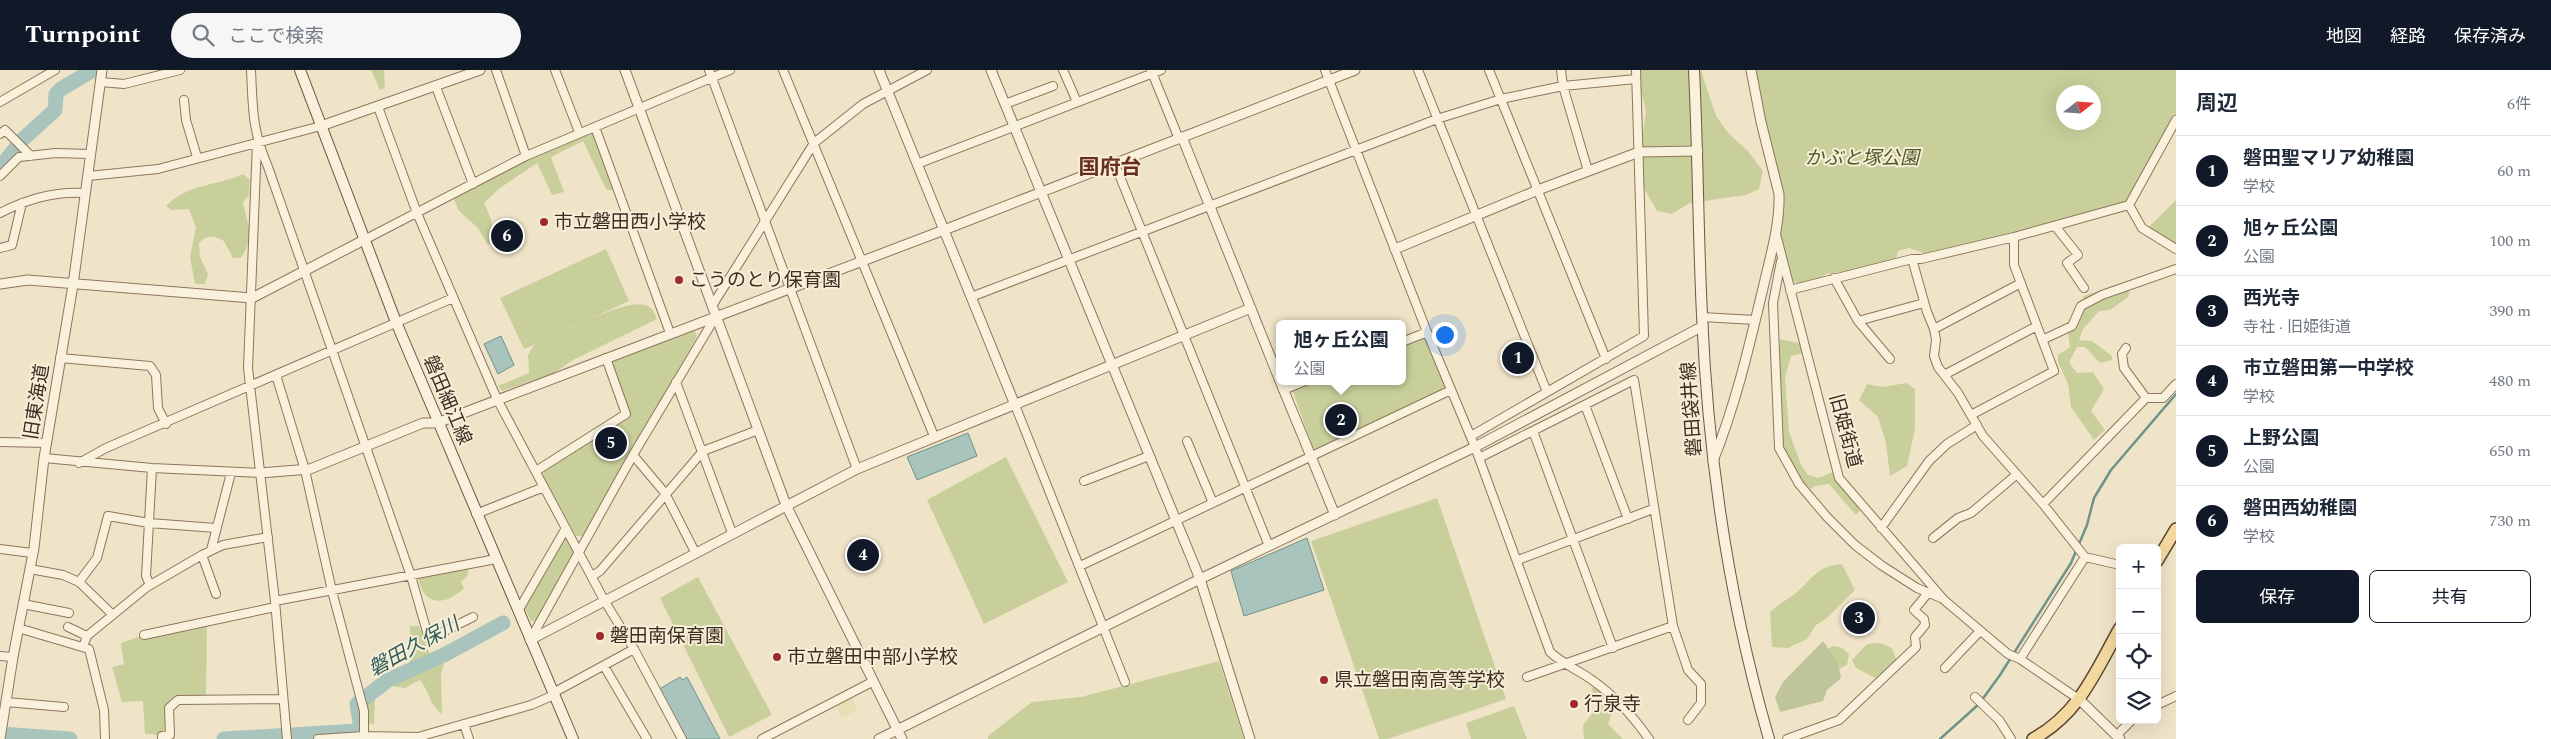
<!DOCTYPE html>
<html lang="ja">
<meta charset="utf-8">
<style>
:root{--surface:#fff;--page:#f6f6f7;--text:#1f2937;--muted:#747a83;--line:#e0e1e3;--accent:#111827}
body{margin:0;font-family:Spectral,"Noto Sans JP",serif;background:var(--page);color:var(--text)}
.controls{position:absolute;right:15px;bottom:15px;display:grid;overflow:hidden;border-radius:8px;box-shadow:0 5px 20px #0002}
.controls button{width:45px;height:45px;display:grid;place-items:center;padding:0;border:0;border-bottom:1px solid var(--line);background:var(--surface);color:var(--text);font:25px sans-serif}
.compass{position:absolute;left:2056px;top:15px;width:45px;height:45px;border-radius:50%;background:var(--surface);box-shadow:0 5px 20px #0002;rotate:73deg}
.you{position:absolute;left:1444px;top:264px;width:18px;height:18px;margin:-12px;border:4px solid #fff;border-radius:50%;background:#1a73e8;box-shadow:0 0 0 8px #1a73e833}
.badge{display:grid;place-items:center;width:32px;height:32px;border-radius:50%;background:var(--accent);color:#fff;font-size:16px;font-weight:700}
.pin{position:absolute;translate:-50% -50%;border:2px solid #fff;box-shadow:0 1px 5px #0006}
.popup{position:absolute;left:1276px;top:250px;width:130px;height:65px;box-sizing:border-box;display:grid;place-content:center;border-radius:8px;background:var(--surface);filter:drop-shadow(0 1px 4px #0005);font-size:16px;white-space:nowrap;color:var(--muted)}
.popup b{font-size:19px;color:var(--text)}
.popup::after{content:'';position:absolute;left:50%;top:100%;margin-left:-10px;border:10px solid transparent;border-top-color:var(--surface)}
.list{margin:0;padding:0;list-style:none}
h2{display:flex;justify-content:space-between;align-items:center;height:65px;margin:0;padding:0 20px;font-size:21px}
h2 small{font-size:16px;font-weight:400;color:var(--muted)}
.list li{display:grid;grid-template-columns:32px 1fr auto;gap:15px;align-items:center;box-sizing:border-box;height:70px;padding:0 20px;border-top:1px solid var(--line)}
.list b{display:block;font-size:19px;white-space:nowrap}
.list p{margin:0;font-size:16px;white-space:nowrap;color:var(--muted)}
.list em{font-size:16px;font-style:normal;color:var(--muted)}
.actions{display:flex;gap:10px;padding:15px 20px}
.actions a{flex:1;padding:11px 0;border:1px solid var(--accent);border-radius:8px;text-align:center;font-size:18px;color:var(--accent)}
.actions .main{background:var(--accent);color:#fff}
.icon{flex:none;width:28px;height:28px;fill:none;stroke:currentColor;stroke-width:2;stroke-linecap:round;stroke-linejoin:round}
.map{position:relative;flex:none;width:2176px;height:669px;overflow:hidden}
header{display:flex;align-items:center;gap:30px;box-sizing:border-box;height:70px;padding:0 25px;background:var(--accent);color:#fff}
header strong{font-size:24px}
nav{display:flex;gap:28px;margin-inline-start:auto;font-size:18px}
.search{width:350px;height:45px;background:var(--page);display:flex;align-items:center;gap:12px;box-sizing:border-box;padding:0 18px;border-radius:28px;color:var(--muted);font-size:19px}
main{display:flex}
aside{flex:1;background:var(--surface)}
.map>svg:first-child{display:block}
.farmland{fill:#e6deb5}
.green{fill:#c9cf9b;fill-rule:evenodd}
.cemetery{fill:#bfc49a}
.water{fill:#a9c4bc;stroke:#6f938a}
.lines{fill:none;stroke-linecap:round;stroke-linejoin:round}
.stream{stroke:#6f938a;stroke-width:2.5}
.river{stroke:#a9c4bc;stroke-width:15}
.minor-casing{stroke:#8d765c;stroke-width:10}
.tertiary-casing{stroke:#8d765c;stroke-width:11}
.secondary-casing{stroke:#6f573f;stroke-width:12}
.primary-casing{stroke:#5b4430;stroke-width:14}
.minor{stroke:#faf1dc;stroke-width:8}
.tertiary{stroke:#faf1dc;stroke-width:9}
.secondary{stroke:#faf1dc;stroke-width:10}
.primary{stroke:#f3d9a0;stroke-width:11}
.poi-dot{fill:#9e2a2b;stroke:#f7eed8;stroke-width:2}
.labels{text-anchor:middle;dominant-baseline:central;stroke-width:4;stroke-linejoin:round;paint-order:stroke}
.park-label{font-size:19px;font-style:italic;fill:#4d5a26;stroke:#f7eed8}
.poi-label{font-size:19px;fill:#3d2e20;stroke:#f7eed8;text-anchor:start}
.street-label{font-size:19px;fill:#3d2e20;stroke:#f7eed8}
.water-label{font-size:20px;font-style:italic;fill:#2f5d5a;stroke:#f7eed8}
.quarter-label{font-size:21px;font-weight:bold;fill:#6b2e1e;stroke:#f7eed8}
</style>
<header>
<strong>Turnpoint</strong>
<div class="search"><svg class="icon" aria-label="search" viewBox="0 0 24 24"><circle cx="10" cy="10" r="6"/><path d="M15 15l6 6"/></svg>ここで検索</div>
<nav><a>地図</a><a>経路</a><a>保存済み</a></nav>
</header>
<main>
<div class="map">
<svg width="2176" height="669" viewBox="0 0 2176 669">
<rect width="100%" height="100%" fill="#f0e4c8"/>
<!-- farmland -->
<path class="farmland" d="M851,627L858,639L842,648L836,636L838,633Z"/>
<!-- green -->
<path class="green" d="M371,0H384L385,18L380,20Z
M1635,0H1701L1716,46L1729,64L1747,80L1763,101L1759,119L1746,125L1690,133L1672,144L1657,141L1644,118L1642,70L1646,41Z
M1751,0H2176V51L2124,134L1929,185L1909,178L1898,181L1896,189L1883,196L1826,204L1809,215L1794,212L1781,189L1779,140ZM2064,22H2094V52H2064Z
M593,59L618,122L606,119L583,71L551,87L564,122L552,125L537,93L500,118L484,133L491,149L495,170L488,175L478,158L459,141L452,125L549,75Z
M243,104L250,110L249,125L243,132C247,155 256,165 241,188H233L224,171C214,166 207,164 199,173L200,187L208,204L205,214H195L190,187L196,158L189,139L171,140L166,136C189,113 214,117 243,104Z
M2176,130V176L2145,161Z
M606,179L629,231L560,263C579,256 628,227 648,236C653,239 655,244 657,249L573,290L554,303L502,321L498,316L529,303L528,285L534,275L524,279L500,228Z
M2115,215L2130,218L2128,227L2110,240L2099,241L2083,259L2079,270L2092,271L2112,286V290L2100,293L2085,277H2077L2069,292L2077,303L2093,302L2104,319L2091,341L2105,360L2094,370L2071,337L2068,314L2058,292V285L2070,277L2068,263L2084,226Z
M695,261L697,267L584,466H576L543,405L544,399L625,347L611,297L612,290Z
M1423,267L1428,269L1446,316L1443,320L1316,379L1313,378L1293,322L1294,319L1313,311H1402V276Z
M1780,269L1802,274L1809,282L1791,286L1785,307L1789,361L1801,395L1808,405L1818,408L1836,401L1860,440L1856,445L1829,414L1815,416L1811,419C1797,409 1788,398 1782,383C1774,364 1780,293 1780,269Z
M1906,313L1915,319V359L1907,396L1890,406L1886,373L1878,347L1859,330L1867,314L1883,317Z
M1006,387L1068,512L984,554L927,430Z
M1437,428L1506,629L1388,669H1379L1311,471Z
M566,467L575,482L537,551H531L524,537Z
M1842,494L1855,520L1827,548L1816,555L1807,569L1788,578L1772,577L1770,542C1778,534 1787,530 1796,523C1813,508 1817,496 1842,494Z
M468,497V505L461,512L464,518C444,537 423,536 418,507Z
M698,507L772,645L729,667L660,528Z
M207,552L206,630H178L166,636L170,665L145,664L143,631L122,632L112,597L124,594L121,573L144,565Z
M410,556H419L432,590L444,595L441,604L442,644C428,633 431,624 420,610L405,618L391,616L375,626L374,654L365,653L357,634L390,604L409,600L411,584Z
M1880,573L1892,578L1898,594L1875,608L1856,598L1852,590L1867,574Z
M1832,576C1839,576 1844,578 1849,585L1847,595L1839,599L1827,580Z
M1219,591L1244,669H988V666L1032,632L1081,627Z
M1591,617L1603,620L1615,634L1608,654L1623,669H1584L1583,655L1598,636Z
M1514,636L1527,669H1471L1466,653Z"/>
<!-- cemetery -->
<path class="cemetery" d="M1823,571L1838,593L1841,608L1827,620L1823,631L1780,642L1775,627L1783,612Z"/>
<!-- water -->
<path class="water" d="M501,266L514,295L498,304L484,274Z
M968,363L977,386L917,410L907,387Z
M1307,468L1324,520L1244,546L1231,501Z
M680,607L683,610L687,607L720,669H684L656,621Z"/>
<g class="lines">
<!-- stream -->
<path class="stream" d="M299,666V669
M1940,669L1979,634L2000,605L2071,493L2087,455L2094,428L2111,400L2176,324"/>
<!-- river -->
<path class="river" d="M0,98L22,70L55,40L56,24L61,19L93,0
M0,664L70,669
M224,669L357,661L361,658L357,634L388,610L444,585L503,553"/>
<!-- minor casing -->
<g class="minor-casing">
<path id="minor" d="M251,0C253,40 252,60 268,97L411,506L429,569L473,547
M496,0L526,86
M555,0L579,62
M709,0L857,399
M783,0L934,366
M1063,0L1077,32
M1151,0L1179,69
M1325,0L1427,262L1475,377L1550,582C1563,594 1578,600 1592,610C1615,626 1633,646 1649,669
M1418,0L1547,322
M1489,0L1606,289
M1561,0L1563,16L1588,101
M101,12L124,14L180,0
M436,17L473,114
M184,30L186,50L197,87
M0,32L55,0
M1005,34L1053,16
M378,37L417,143L497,329L604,530L634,579L682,669
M595,57L670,263
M0,64L5,60L31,86
M257,73L248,298L275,531L287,669
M1114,92L1269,476
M917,94L1161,0
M0,106L19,87L56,83L90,84
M88,106L158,99L321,56
M2129,135L2142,158L2176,179
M0,143C27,129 55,121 85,123
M2055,156L2078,185L2067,193L2084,218
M1776,164L1839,408L1944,530L2008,584L2020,589L2080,630
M364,170L526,86L730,0
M0,178L12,175L22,133
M1912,189L1927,242L1934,259L1936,270L1934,286L1938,297L1958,323L1983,366L2043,434L2085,487L2120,495
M1781,191L1773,233L1779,378L1799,414L1827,447L1855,475L1881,495L1917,518L1941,528
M1834,208L1858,251L1924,233
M1790,220L1912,189H1921L2014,167L2129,135L2176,50
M971,227L1437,49L1501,29L1563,16L1636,9
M712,236L814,73L863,34L927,0
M1702,247L1755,250
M1858,251L1890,289
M1934,259L2021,213
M2042,270L2072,256L2081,236L2102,225L2176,199
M1402,272L1427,262
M2126,278L2122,284L2124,298L2146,328
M60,288L150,296L156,305L158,338L166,354
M276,305L305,400L332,521L364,641V666
M1944,305L2037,256
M676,312L732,463
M1283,320L1305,311
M1015,335L1125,612
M1585,335L1628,449
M1971,345L2054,301L2014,195V167
M1533,361L1613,578
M1471,366L1644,266L1636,0
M1187,371L1213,433
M0,372L47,373
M633,385L665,423L695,482
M44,388L152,398L260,403
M1479,388L1634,310L1673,556L1527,607
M79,393L106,378L453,228
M536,401L626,344L606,288
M1084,411L1149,386
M2043,434L2146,328H2163L2176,314
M476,444L544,417
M1881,458L1929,391L1947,374L1977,355
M1933,468L1958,448L1971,443L2016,405
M0,479L32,483
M211,480L231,403
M1518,490L1653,439
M1080,496L1451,320
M30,499L63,505L79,512L97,488L108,446L149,453L216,458
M592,506L600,501L703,381L758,360
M79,512L113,545
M150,515L146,506L152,398
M216,524L202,485L223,475L268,467
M275,531L496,489
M23,534L69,543
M518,541L566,458
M1673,556L1688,600L1701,614V633L1688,650
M68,557L87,566
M18,558L89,579L104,640L105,669
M144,565L275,537
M530,570L633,385L716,246
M83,577L87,566L147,517L202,485
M0,586L13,587
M2020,589L2085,487
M604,596L647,669
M1945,598L1980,561
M553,623L634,579
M1975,627L1999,650L2011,669
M6,632L64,637
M2157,635L2176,626
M464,654L469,669
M2117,665L2132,650
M162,669V666L170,665L169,638L178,630L282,629
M318,669L364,666L418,667L531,635L554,625
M762,669L872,612
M1787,669L1839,650L1916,577L1915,567L1925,555L1924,549L1914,540L1928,523"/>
</g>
<!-- tertiary casing -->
<g class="tertiary-casing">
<path id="tertiary" d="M625,0L786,435L902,669
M879,0L1015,335
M991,0L1200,509L1250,669
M321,56L480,0
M1182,67L1280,311
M1395,179L1538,120L1639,82L1698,81
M0,214L28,210L252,228L364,170
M1280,311L1335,445
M1713,391C1736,334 1750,273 1764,214C1771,184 1780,154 1779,124L1761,52L1751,0
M260,403L310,399L423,353H437L944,160L1355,0
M530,570L857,399L1251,238
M2080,630L2120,669
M0,669L13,587L34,478L44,388L73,215L102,0
M879,669L1200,509L1475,377L1703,256"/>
</g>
<!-- secondary casing -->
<g class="secondary-casing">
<path id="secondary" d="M300,0L396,252L573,669
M1694,0C1698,82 1698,163 1702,245C1708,388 1729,531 1769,669"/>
</g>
<!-- primary casing -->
<g class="primary-casing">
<path id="primary" d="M2157,491L2176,459
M2033,669C2080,643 2095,602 2120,558"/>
</g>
<!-- minor -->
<use href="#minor" class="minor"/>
<!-- tertiary -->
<use href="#tertiary" class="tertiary"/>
<!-- secondary -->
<use href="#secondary" class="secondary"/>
<!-- primary -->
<use href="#primary" class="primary"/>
</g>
<!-- markers -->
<g class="poi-dot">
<circle cx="544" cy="152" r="5"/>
<circle cx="679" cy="210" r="5"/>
<circle cx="600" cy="566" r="5"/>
<circle cx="777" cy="587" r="5"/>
<circle cx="1324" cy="610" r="5"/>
<circle cx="1574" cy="634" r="5"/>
</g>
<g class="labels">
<!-- park labels -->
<g class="park-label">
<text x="1862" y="88">かぶと塚公園</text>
</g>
<!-- poi labels -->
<g class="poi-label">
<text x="554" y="152">市立磐田西小学校</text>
<text x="689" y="210">こうのとり保育園</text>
<text x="610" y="566">磐田南保育園</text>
<text x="787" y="587">市立磐田中部小学校</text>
<text x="1334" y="610">県立磐田南高等学校</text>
<text x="1584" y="634">行泉寺</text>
</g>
<!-- street labels -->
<g class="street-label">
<text transform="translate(447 330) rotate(67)">磐田細江線</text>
<text transform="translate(37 332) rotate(-81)">旧東海道</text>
<text transform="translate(1692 339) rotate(-94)">磐田袋井線</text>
<text transform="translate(1845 361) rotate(75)">旧姫街道</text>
</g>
<!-- water labels -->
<g class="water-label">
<text transform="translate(414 577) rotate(-29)">磐田久保川</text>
</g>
<!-- quarter labels -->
<g class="quarter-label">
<text x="1110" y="98">国府台</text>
</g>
</g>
</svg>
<div class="controls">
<button>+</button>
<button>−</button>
<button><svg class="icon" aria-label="locate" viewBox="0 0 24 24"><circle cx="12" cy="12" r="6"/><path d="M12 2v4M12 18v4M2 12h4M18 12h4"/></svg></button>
<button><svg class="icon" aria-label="layers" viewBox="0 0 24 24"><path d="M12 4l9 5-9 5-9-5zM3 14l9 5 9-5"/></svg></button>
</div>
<svg class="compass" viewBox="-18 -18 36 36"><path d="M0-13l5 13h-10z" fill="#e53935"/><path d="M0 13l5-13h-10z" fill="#747a83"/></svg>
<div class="you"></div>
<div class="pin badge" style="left:1518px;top:288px">1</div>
<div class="pin badge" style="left:1341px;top:350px">2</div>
<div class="popup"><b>旭ヶ丘公園</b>公園</div>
<div class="pin badge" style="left:1859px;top:548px">3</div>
<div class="pin badge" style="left:863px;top:485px">4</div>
<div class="pin badge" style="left:611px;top:373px">5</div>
<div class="pin badge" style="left:507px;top:166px">6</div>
</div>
<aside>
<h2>周辺<small>6件</small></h2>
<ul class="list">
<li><span class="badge">1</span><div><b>磐田聖マリア幼稚園</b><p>学校</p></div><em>60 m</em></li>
<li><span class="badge">2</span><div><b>旭ヶ丘公園</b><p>公園</p></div><em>100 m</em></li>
<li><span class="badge">3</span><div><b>西光寺</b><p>寺社 · 旧姫街道</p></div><em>390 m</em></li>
<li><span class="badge">4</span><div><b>市立磐田第一中学校</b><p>学校</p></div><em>480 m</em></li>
<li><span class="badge">5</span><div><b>上野公園</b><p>公園</p></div><em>650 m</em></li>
<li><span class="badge">6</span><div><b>磐田西幼稚園</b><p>学校</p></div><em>730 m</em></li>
</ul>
<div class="actions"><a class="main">保存</a><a>共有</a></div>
</aside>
</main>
